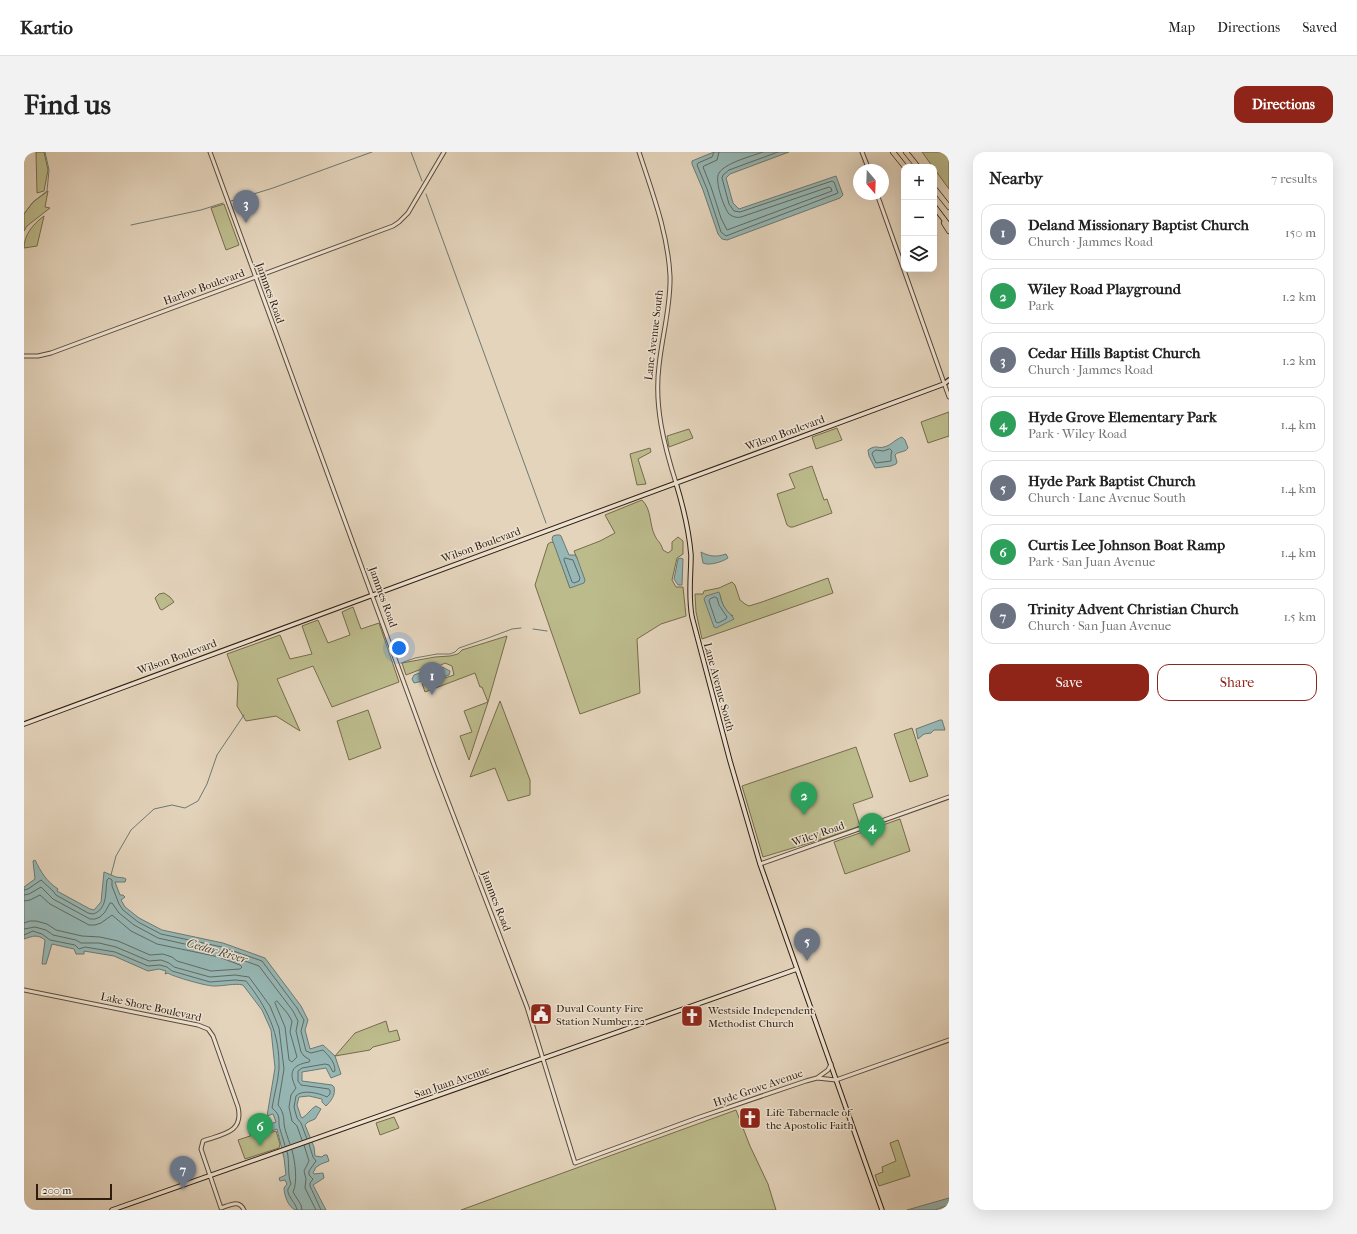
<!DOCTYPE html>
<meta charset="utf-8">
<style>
:root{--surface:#fff;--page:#f2f2f2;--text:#222;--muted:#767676;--line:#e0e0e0;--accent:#8f2418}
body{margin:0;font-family:"IM FELL French Canon",serif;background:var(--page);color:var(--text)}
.controls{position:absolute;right:12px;top:12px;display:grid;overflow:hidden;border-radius:8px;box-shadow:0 4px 16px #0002}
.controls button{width:36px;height:36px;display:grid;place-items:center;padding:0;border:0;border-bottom:1px solid var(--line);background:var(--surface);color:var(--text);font:20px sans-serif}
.compass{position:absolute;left:829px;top:12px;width:36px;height:36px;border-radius:50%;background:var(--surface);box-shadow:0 4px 16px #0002;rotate:161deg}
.scale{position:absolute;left:12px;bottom:10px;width:76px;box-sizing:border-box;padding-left:4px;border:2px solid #2f1c0d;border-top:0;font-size:11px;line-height:14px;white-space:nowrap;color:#2f1c0d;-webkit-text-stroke:3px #ede3d3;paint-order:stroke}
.you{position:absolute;left:375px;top:496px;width:14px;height:14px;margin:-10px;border:3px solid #fff;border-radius:50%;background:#1a73e8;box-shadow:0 0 0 6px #1a73e833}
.badge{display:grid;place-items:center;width:26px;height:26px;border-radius:50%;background:var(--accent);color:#fff;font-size:13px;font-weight:700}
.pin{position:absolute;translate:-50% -33px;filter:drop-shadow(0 1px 2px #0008)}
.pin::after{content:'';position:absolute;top:21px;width:14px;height:12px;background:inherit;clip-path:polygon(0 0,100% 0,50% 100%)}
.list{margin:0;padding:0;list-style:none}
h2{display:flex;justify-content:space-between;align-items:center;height:52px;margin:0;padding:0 16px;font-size:17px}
h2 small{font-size:13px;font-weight:400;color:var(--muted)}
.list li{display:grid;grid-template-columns:26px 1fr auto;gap:12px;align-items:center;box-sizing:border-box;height:56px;margin:0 8px 8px;padding:0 8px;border:1px solid var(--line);border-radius:12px}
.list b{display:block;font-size:15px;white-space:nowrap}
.list p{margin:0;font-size:13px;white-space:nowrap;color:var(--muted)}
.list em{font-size:13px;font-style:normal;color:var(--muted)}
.actions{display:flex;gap:8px;padding:12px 16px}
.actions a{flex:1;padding:9px 0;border:1px solid var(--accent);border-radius:12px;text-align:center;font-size:14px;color:var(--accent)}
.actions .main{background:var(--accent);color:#fff}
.icon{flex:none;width:22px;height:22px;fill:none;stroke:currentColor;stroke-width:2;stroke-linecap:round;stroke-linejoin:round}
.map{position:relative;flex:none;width:925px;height:1058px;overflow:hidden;border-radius:12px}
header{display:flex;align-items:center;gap:24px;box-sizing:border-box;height:56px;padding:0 20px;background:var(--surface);border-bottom:1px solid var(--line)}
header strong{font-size:19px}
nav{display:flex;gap:22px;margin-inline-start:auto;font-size:14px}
.intro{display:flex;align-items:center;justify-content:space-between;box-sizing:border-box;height:96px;padding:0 24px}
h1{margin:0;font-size:28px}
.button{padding:10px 18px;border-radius:12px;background:var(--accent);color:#fff;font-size:14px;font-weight:700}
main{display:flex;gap:24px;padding:0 24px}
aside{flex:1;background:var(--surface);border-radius:12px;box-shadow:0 4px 16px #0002}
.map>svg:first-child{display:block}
.green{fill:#bcbb8c;stroke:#766c4c;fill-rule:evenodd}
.water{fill:#96b7b5;stroke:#6d7972}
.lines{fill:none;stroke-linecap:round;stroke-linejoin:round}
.shore{stroke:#626a61;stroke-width:1}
.stream{stroke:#6d7972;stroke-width:1}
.tertiary-casing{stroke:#5c4a39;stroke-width:5}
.secondary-casing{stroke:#2f1c0d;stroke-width:5.5}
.motorway-casing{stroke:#2f1c0d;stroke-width:6}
.tertiary{stroke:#ede3d3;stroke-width:3}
.secondary{stroke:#ede3d3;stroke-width:3.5}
.motorway{stroke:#e4d4bc;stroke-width:4.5}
.labels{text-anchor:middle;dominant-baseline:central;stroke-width:3;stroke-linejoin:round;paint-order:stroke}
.street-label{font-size:11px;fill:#2f1c0d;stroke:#ede3d3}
.poi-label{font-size:11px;fill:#2f1c0d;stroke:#ede3d3;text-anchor:start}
.water-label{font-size:12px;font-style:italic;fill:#4e4a3f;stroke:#ede3d3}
</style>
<header>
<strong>Kartio</strong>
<nav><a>Map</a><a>Directions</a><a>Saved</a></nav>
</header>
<div class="intro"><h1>Find us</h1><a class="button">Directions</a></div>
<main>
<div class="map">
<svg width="925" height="1058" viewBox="0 0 925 1058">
<rect width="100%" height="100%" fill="#e4d4bc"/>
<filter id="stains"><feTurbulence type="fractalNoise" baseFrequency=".005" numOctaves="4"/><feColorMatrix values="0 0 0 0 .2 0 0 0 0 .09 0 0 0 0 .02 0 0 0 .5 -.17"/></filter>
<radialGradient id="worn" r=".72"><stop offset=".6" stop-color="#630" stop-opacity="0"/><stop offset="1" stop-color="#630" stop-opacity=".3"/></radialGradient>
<!-- green -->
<path class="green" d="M12,0H20L24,18L20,39L13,41Z
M898,0H925V37Z
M24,39L21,55L26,56L3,74L0,79V62L9,50Z
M200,52L215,93L202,98L187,56Z
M20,64L13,94L0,96C0,83 9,72 20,64Z
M925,260V284L904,291L897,270Z
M813,276L818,288L792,297L788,285Z
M665,277L669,286L645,295L643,284Z
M626,296L627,300L614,307L622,332L613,333L606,302Z
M788,314L800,348L803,347L808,361L769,375H766L763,373L753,342L771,336L765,322Z
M618,348C628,358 625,372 631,384C634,390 636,389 639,398L644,401L648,398V390L654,385L659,389V402L653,406L648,428L652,435H659L662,464L637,472L613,487L616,541L556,562L511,433L524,392L527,390L530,391L546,436L553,406L550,399L576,389L591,381L581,363Z
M804,426L809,441L678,487L672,460L671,442H679L680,439L695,436L708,430L711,433L716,448L721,452L725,454L738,450ZM696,443C698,452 701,459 709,464L690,475Z
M140,441L146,445L150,450L138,458L136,457L131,446L135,442Z
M329,455L337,477L355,471L375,530L308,555L289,514L253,527L276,579L252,564L222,569L213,554L214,531L203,502L256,483L266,507L288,502L278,474L294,468L304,491L326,483L318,460Z
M483,484L464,550L445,608L436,584L448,580L440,559L464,550L458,535H456L451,521L401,540L398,531H406L430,523L428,514L421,511L413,515H403L382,523L378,511L411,505L426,504L434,502L438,498Z
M476,549L506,628V643L484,649L471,616L446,625Z
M344,558L357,596L325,608L313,569Z
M888,576L904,624L886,630L870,582Z
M832,595L849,645L829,652L836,674L805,685L739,705L718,634Z
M876,667L886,699L821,722L810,690Z
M362,869L365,880L373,878L376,888L349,895L346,898L311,904L331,881Z
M712,958L726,994L744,1032L752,1058H437Z
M370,965L375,976L356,983L352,971Z
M252,979L256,992L255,996L221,1007L214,988L235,981L236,984Z
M874,988L886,1024L855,1034L851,1023L859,1020L858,1015L872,1009L866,991Z"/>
<!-- water -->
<path class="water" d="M690,0H765L706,22L702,26L709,51L715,57L812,24L819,43L816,46L703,88L698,87L694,82L679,38L668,12V9Z
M878,285L881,288L884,296C881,301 874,299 871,303L873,310L872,312L867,314L851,316L845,304L844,298C853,292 853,297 860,295C868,293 870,288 878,285Z
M532,383H536L537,384L545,403H551L553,406L561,428L560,431L546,436L528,387L529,384Z
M677,400C686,405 693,405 702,402L704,406C698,410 685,414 679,411Z
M656,406L659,407L658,433H654L650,427L654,407Z
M695,440C697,445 697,451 701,456C703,460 708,463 710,467L692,476L690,475L680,447L682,444Z
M418,515L426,519L425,523L405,530L399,529L390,531L388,527L390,523L404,518L410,519Z
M916,568H918L921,578H910L907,581L900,582L894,587L892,577Z
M11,708C17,720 22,729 34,737L33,739L66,757L70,758L77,750L80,720L92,725L100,726L102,727L101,730H91L96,743H99L101,745L97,748L101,755L115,766L138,778L199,791L241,806L277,854L284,868L281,878L286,897L299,893L311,904L317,922L307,926L302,916L278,920V929L308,933L310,935C312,943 307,949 302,954L298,950V947L285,944L275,945L273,953L277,965L278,966C284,963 286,957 292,954L297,957L291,967L284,970L281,973L290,995L291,1004L298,1005L300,1003H303L305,1009L297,1012L291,1016V1018L289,1020L290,1022L299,1021L300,1026L289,1033L302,1058C295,1058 278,1058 272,1058C264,1056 260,1042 260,1036L263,1032L261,1028L256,1029L255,1026L262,1023L260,1006L253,977L236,983L235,980L226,983L225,980L252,970L249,962L243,964L251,916L247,878L238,858L219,833C210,831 201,834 191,834C185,835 147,824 144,821L141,822L142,819L135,817L124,819L90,804L60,799V802H52L50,797L28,792L22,812H18L21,788C13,782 9,784 0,787V735L11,727L9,709Z
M925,1046V1053L911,1058H883Z"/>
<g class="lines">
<!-- shore -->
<path class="shore" d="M690,0L688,5L674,11L673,13L683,37L697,80L702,84L814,41L810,30L808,29L716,60L710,59L705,52L698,26L699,23L705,18L754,0
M695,0L693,8L680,14L679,15L687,35L697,66L703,78L808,39L807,36L805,35L717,65C713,66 709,65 705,62C700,56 690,28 695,21C701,11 728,4 739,0
M866,297L868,299L867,303V309L852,311L848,302L849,300L852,298L859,299Z
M541,406L549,408L556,426L555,429L550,431L548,430L540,408Z
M691,445L693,446L695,453L703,465L702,467L694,471L692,470L685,449L686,447Z
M0,738L4,737L17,728L29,739L32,743L64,761L69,762C84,757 81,740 83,728L85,726L88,728V734L95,752L99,758L114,770L137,782L198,795L238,809L273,856L280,868L277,879L282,899L287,901L299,898C305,904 311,910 311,919L309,920L305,913L301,912L278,916L274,919V929L277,933L305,937L306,939V942L303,945C295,941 278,937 272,944L270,955L273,966L277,971L283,987
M0,743L5,742L17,735L29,747L66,767H71L76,765L81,760L86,751H88L95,761L110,773L134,786L196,800L235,814L269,859L274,869L272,879L277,900L280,904L286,908L285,910C268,913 264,920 272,936L267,943L265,955L268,969L273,974L278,988
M0,749L6,748L16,743L26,752L65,773H71L77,771L88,763L107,779L133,792L195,805L216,813L218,815L216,817L187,819L153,809L148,805L139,802L126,803L94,789L76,785L58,784L32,778L23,772L12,769H6L0,771
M0,777L11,775L22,778L29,783L52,788L57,791H75L92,795L125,809L137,808L145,811L150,815L186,825L211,823L225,825L246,854L255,876L260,917L254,953C259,959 260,965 260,972C261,979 264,986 266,992
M0,783L9,779L18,782L26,788L51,793L55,797L61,795L91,800L124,814L136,813L143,815L148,819L186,830L211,828L222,829C243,855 256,882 255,917C254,930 250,943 248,956C255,962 255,964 255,972C255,976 260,989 261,994
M253,849L264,862L268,869L266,880L273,905L268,910L265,908L261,875L251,851Z
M285,992L289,1005L292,1009L285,1019V1023L289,1027L286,1031V1034L297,1058
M280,993L285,1009L280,1019L282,1027L281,1036L292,1058
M268,998C271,1009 274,1030 269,1040L277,1053L278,1058
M263,999C266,1010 263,1022 267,1032C266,1034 265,1035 264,1037C262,1043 273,1052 273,1058"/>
<!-- stream -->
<path class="stream" d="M387,0L398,29
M402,42L522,371
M207,49L249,36L348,0
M0,62L9,50L23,39L25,18L21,0
M107,73L177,58L199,51
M509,477L523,479
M377,511L391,506L413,502H426L431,500L435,496L464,486L488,477L497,476
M87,723L92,704L107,678L130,657L148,653L161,656L174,649L183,632L193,603L220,563"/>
<!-- tertiary casing -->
<g class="tertiary-casing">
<path id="tertiary" d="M186,0L410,613L503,855L551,1011L673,966L782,929L793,926L812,928L925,888
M615,0C628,40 644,81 646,124C647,154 638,184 635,214C630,254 640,293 652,331
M838,0L845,18
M853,42L925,245
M0,204H14L27,201L369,74L375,70L384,61L420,0
M736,712L925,645
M0,838L174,873L184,877L189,884L214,955C220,981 198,982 179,989L177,997L197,1056C206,1053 215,1047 220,1058
M793,926L804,918L807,912"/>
</g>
<!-- secondary casing -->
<g class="secondary-casing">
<path id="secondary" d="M652,331C659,354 665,378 667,403C667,424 664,444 668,465L706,609L736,712L858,1058
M0,572L920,232L925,228
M88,1058L773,817"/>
</g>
<!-- motorway casing -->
<g class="motorway-casing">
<path id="motorway" d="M869,0L881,15
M882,0L894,15
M910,36L925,55
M910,54L925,74
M920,71L925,79"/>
</g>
<!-- tertiary -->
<use href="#tertiary" class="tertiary"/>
<!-- secondary -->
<use href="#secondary" class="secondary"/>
<!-- motorway -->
<use href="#motorway" class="motorway"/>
</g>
<!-- icons -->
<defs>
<g id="civic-square" transform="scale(1.15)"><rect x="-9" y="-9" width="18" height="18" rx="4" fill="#8f2418" stroke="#ede3d3"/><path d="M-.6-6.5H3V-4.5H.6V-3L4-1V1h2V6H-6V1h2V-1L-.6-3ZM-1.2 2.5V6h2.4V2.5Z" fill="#fff"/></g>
<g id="church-square" transform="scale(1.15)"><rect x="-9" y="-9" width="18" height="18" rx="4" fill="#8f2418" stroke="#ede3d3"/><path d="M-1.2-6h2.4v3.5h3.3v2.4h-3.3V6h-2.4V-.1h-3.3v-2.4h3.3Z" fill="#fff"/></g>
</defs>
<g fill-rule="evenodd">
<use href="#civic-square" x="517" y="862"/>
<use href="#church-square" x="668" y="864"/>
<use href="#church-square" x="726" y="966"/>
</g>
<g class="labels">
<!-- street labels -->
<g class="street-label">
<text transform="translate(180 135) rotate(-20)">Harlow Boulevard</text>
<text transform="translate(246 141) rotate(70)">Jammes Road</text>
<text transform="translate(630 183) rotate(-83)">Lane Avenue South</text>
<text transform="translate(761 281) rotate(-20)">Wilson Boulevard</text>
<text transform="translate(457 393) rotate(-20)">Wilson Boulevard</text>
<text transform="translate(359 445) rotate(70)">Jammes Road</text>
<text transform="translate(153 505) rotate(-20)">Wilson Boulevard</text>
<text transform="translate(695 535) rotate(75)">Lane Avenue South</text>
<text transform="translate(794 682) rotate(-19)">Wiley Road</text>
<text transform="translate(472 749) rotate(69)">Jammes Road</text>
<text transform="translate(127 855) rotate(12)">Lake Shore Boulevard</text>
<text transform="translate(428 930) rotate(-19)">San Juan Avenue</text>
<text transform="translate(734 936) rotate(-19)">Hyde Grove Avenue</text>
</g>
<!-- poi labels -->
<g class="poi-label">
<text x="532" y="856">Duval County Fire<tspan x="532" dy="13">Station Number 22</tspan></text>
<text x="684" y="858">Westside Independent<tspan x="684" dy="13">Methodist Church</tspan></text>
<text x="742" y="960">Life Tabernacle of<tspan x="742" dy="13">the Apostolic Faith</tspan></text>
</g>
<!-- water labels -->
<g class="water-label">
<text transform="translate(193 799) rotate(16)">Cedar River</text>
</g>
</g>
<rect width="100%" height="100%" filter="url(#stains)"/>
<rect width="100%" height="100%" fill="url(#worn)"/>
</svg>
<div class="controls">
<button>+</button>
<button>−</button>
<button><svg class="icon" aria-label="layers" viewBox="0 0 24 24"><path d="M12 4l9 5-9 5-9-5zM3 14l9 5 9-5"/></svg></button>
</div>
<svg class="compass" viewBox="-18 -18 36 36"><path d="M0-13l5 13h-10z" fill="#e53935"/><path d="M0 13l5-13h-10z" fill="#767676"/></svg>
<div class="scale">200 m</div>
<div class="you"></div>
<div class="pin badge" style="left:408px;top:543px;background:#6b7280">1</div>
<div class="pin badge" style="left:780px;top:663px;background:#2e9e5b">2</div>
<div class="pin badge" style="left:222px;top:71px;background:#6b7280">3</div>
<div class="pin badge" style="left:848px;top:694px;background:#2e9e5b">4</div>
<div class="pin badge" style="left:783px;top:809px;background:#6b7280">5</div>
<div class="pin badge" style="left:236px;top:994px;background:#2e9e5b">6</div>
<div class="pin badge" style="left:159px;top:1037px;background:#6b7280">7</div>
</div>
<aside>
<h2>Nearby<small>7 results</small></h2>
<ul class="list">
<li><span class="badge" style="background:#6b7280">1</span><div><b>Deland Missionary Baptist Church</b><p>Church · Jammes Road</p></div><em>150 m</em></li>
<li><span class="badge" style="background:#2e9e5b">2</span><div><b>Wiley Road Playground</b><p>Park</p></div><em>1.2 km</em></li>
<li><span class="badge" style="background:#6b7280">3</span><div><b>Cedar Hills Baptist Church</b><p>Church · Jammes Road</p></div><em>1.2 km</em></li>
<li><span class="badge" style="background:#2e9e5b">4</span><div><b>Hyde Grove Elementary Park</b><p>Park · Wiley Road</p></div><em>1.4 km</em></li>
<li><span class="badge" style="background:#6b7280">5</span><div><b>Hyde Park Baptist Church</b><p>Church · Lane Avenue South</p></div><em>1.4 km</em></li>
<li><span class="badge" style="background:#2e9e5b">6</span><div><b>Curtis Lee Johnson Boat Ramp</b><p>Park · San Juan Avenue</p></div><em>1.4 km</em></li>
<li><span class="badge" style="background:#6b7280">7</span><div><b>Trinity Advent Christian Church</b><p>Church · San Juan Avenue</p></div><em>1.5 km</em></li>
</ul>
<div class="actions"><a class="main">Save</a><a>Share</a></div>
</aside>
</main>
